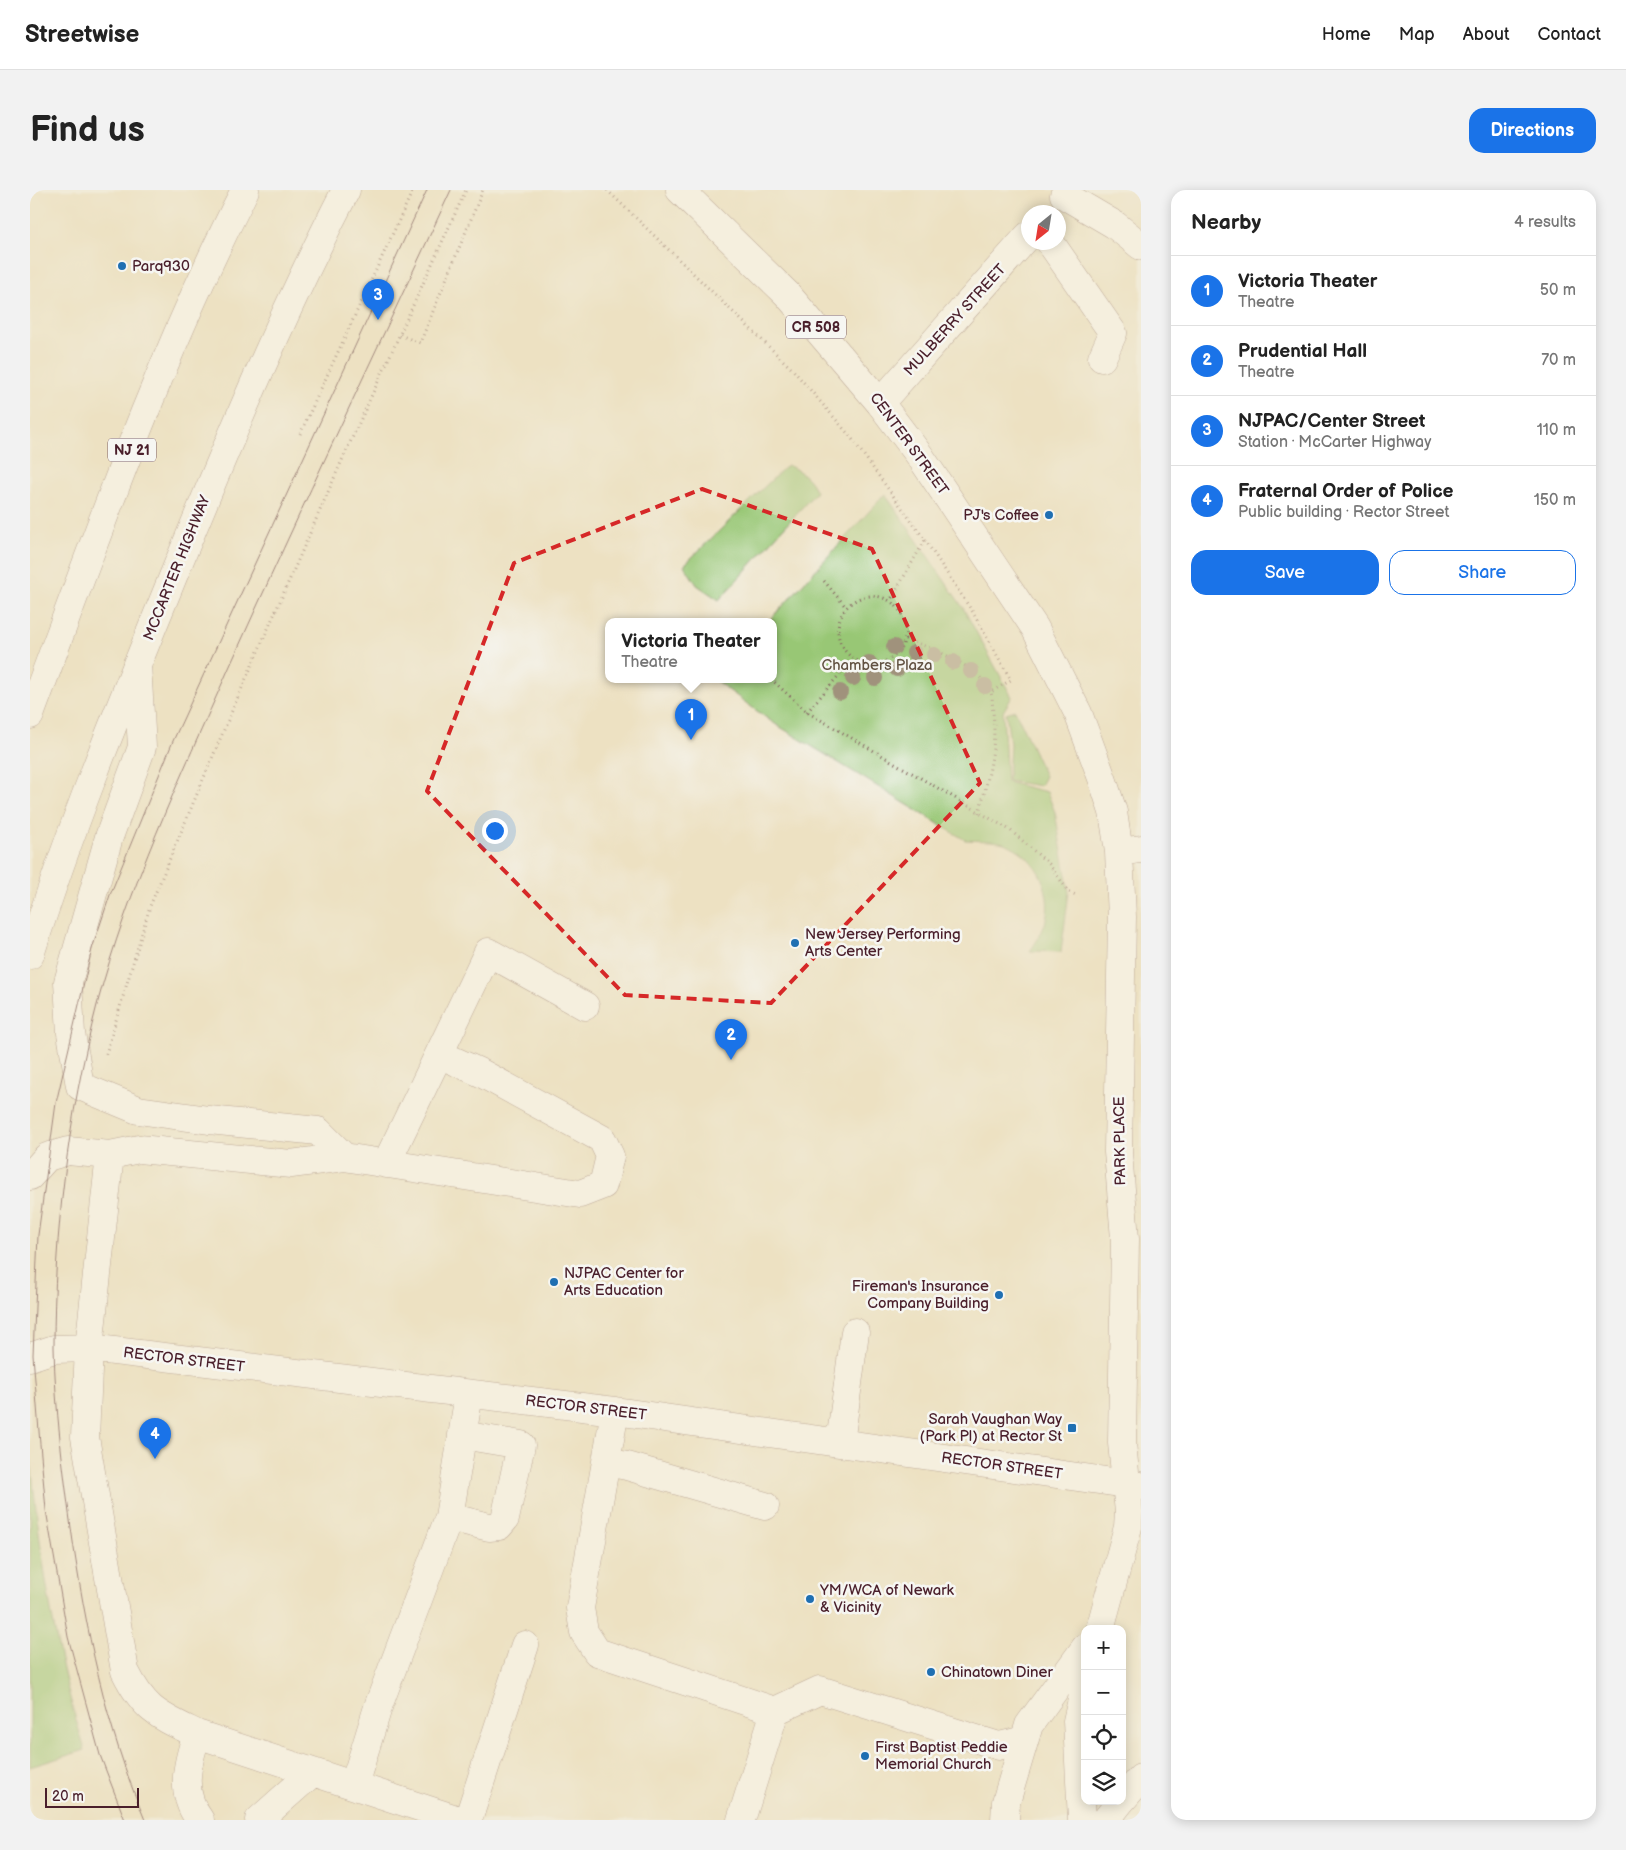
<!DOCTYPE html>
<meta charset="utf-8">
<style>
:root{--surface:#fff;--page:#f2f2f2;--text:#222;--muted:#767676;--line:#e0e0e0;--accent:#1a73e8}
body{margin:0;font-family:"Balsamiq Sans",sans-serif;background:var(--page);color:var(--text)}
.controls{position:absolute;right:15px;bottom:15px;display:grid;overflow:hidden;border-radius:10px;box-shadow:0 2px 12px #0003}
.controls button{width:45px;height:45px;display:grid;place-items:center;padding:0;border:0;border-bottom:1px solid var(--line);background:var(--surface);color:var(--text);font:25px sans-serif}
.compass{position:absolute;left:991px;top:15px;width:45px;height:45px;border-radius:50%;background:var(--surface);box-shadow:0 2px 12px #0003;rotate:210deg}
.scale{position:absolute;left:15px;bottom:12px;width:94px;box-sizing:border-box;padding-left:5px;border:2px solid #4a1f2b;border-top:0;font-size:14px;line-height:18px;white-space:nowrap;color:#4a1f2b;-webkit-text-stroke:4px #f6f6f2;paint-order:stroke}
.you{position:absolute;left:464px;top:640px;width:18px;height:18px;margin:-12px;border:4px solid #fff;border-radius:50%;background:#1a73e8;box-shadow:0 0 0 8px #1a73e833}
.badge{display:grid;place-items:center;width:32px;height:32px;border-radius:50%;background:var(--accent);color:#fff;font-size:16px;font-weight:700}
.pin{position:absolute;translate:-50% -41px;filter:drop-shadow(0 1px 2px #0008)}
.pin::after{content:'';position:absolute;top:26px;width:18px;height:15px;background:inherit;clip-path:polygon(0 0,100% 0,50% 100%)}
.popup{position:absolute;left:575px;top:428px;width:172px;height:65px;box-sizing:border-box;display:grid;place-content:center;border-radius:10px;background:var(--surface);filter:drop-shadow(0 1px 4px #0005);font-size:16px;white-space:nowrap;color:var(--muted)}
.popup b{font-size:19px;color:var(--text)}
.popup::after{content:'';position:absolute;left:50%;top:100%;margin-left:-10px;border:10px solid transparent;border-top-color:var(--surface)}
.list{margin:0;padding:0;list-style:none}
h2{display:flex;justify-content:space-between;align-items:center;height:65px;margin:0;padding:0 20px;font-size:21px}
h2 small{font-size:16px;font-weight:400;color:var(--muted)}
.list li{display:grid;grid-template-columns:32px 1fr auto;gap:15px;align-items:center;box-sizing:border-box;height:70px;padding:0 20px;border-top:1px solid var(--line)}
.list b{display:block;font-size:19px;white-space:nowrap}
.list p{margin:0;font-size:16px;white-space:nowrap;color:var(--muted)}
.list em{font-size:16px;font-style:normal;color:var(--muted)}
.actions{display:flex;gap:10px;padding:15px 20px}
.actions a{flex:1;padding:11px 0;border:1px solid var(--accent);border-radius:15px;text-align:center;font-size:18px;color:var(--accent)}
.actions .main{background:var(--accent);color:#fff}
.icon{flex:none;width:28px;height:28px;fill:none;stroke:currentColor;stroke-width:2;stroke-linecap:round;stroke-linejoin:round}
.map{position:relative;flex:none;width:1111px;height:1630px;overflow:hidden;border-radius:15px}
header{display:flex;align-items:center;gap:30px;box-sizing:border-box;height:70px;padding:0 25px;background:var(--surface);border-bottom:1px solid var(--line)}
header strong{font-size:24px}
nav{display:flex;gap:28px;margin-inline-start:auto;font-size:18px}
.intro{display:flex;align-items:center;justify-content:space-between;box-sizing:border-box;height:120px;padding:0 30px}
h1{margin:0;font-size:35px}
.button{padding:12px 22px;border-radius:15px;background:var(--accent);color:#fff;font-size:18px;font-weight:700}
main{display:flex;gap:30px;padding:0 30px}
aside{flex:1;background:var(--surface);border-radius:15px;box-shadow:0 2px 12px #0003}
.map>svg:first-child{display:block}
.green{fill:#98c775;stroke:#717350}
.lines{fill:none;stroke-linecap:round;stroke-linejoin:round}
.minor-casing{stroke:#836360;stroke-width:29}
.major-casing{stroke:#836360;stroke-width:29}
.path{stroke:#836360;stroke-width:3;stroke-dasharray:1 4;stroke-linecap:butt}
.minor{stroke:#fff;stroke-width:28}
.major{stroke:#fff;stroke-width:28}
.tram{stroke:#4a1f2b;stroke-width:1}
.tree{fill:#a0927b}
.marked{fill:none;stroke:#d62828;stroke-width:4;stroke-dasharray:10 6;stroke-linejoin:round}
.poi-dot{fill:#1f6fb2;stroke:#f6f6f2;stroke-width:2}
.labels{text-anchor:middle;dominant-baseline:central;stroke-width:5;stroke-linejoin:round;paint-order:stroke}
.shield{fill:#f6f6f2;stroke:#7e6067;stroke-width:1}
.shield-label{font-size:14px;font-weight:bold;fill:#4a1f2b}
.poi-label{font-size:15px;fill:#4a1f2b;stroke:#f6f6f2;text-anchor:start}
.street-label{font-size:15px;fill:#4a1f2b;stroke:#f6f6f2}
.park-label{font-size:15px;fill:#615141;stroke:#f6f6f2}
</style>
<header>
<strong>Streetwise</strong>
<nav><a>Home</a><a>Map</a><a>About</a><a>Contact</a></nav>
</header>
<div class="intro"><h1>Find us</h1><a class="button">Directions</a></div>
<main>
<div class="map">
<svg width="1111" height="1630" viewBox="0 0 1111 1630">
<rect width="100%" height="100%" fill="#f6f6f2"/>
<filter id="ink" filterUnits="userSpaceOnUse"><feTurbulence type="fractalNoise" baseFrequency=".02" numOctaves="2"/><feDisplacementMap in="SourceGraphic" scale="10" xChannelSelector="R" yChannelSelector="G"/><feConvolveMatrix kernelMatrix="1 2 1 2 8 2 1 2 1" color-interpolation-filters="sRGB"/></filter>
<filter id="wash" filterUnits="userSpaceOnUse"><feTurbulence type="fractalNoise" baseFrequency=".0096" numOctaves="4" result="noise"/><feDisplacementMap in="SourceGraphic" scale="20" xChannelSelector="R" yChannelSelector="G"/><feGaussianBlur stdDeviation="1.12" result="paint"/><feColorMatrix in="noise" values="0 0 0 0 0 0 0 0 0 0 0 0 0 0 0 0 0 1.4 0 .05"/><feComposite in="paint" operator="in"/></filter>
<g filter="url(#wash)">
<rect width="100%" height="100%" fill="#ede1c2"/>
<!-- green -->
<path class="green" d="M757,275C771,281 780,288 786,302L689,410L667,395L654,375Z
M855,304L932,416L982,507L973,522L977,592L1017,602L1025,622L1039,702L1031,762L1000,761C1007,751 1013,742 1016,730C1023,698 1005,664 974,653C963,650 947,651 935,650L742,532L685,490L744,489V431H739Z
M985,520L1015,586L1010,596L978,591L980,554L976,523Z
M0,1262C10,1364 24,1462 55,1560L0,1577Z"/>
</g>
<g filter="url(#ink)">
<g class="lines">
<!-- minor casing -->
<g class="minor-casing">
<path id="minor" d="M1034,5L1085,35L1111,56
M1020,52L1083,143L1072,168
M850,213L998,46
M107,474L112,557L79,647L38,792L41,843L50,896L108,920L179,930L288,941L314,967
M409,864L458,762L555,816
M80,965L59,1158L55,1247L95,1481C115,1521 128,1525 167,1544
M0,986L17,967L38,961L80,965L109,959L261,974L314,967L550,1004L573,995L580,966L572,949L451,883L409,864L356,974
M0,1167L24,1159L59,1158L585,1221L1111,1296
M585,1221L550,1418L554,1442L567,1462L745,1521
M432,1245L491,1255L475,1329L469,1336L459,1337L419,1327L439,1204
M810,1253L825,1142
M576,1272L597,1276L735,1316
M324,1595L349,1514L419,1327
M170,1630C149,1603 157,1574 167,1544L429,1630
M229,1630L283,1582
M438,1630L495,1455
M711,1630L745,1521L790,1500L969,1556L994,1550"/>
</g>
<!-- major casing -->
<g class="major-casing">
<path id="major" d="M650,0L757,104L850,213L890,266L1005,438L1048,523L1073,591L1083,622L1089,662L1092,727L1088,962L1095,1049L1092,1253L1099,1322L1098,1337L1070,1439
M0,525C66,348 129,168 215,0
M1089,662L1111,659
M0,765C42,631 96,502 149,372C201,246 253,121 316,0
M1092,1610L1111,1588
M975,1630L976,1612L999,1535L1055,1458
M1052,1630L1047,1531L1055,1497
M1076,1630L1091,1611"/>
</g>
<!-- path -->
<path class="path" d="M577,0L763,180L820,246L895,350L860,411
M370,145L390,153L453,0
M270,244L383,0
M895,350L942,421L981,490L961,502
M794,391L816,417
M808 440a34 34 0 1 1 68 0a34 34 0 1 1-68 0Z
M875,449C900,457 950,476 961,503C963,508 962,516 963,522C967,557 958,589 949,623
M741,489L777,522L980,640L1019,674L1039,702L1046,705
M777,522L823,469
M76,864L120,716L204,516L313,268L436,0"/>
<!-- minor -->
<use href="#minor" class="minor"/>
<!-- major -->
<use href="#major" class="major"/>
<!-- tram -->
<path class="tram" d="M95,1630L70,1565L38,1447L16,1320L10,1254L3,1165L8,1045L26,913L62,759L80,705L143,551L397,0
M115,1630C76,1538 55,1437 41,1338C33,1278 25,1218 24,1157C24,1043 38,926 67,815C98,698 150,588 199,478C271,318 347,159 421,0"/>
</g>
<!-- trees -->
<g class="tree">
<circle cx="864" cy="457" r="8"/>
<circle cx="884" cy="463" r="8"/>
<circle cx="904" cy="465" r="8"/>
<circle cx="923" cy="472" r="8"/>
<circle cx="839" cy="473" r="8"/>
<circle cx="867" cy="479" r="8"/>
<circle cx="941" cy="481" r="8"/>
<circle cx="823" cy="488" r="8"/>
<circle cx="845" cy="488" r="8"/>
<circle cx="955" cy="496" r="8"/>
<circle cx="810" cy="502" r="8"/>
</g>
</g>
<!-- marked area -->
<path d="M0 0H1111V1630H0ZM672,299L842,359L950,593L741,813L595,805L397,601L484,373Z" fill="#ede1c2" fill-opacity=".55" fill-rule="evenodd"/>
<path class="marked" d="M672,299L842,359L950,593L741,813L595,805L397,601L484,373Z"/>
<!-- markers -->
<g class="poi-dot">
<circle cx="92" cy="76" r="5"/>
<circle cx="1019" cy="325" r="5"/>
<circle cx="765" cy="753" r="5"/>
<circle cx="524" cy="1092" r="5"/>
<circle cx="969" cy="1105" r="5"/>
<rect x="1037" y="1233" width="10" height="10" rx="2.5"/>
<circle cx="780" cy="1409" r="5"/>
<circle cx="901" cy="1482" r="5"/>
<circle cx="835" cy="1566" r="5"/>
</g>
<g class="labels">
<!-- shield labels -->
<g class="shield">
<rect x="756" y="125.5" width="60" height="23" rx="4"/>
<rect x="78" y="248.5" width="48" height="23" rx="4"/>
</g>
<g class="shield-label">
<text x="786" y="137">CR 508</text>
<text x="102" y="260">NJ 21</text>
</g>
<!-- poi labels -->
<g class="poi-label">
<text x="102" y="76">Parq930</text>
<text x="1009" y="325" text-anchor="end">PJ's Coffee</text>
<text x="775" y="744">New Jersey Performing<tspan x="775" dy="17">Arts Center</tspan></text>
<text x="534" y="1083">NJPAC Center for<tspan x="534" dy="17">Arts Education</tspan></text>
<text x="959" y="1096" text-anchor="end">Fireman's Insurance<tspan x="959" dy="17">Company Building</tspan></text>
<text x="1032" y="1229" text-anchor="end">Sarah Vaughan Way<tspan x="1032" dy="17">(Park Pl) at Rector St</tspan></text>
<text x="790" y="1400">YM/WCA of Newark<tspan x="790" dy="17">&amp; Vicinity</tspan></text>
<text x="911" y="1482">Chinatown Diner</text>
<text x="845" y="1557">First Baptist Peddie<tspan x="845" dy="17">Memorial Church</tspan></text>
</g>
<!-- street labels -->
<g class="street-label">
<text transform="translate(925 130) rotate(-48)">MULBERRY STREET</text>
<text transform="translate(879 254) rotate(54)">CENTER STREET</text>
<text transform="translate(147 378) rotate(-68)">MCCARTER HIGHWAY</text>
<text transform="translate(1090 951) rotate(-91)">PARK PLACE</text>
<text transform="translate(154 1170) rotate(7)">RECTOR STREET</text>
<text transform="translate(556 1218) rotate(7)">RECTOR STREET</text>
<text transform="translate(972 1276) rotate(8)">RECTOR STREET</text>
</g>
<!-- park labels -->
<g class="park-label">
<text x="847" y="475">Chambers Plaza</text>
</g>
</g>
</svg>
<div class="controls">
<button>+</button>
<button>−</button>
<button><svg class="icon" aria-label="locate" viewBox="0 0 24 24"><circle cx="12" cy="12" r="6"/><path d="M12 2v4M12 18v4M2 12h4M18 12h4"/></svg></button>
<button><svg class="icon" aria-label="layers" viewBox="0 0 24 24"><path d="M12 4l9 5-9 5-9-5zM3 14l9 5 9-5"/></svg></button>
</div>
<svg class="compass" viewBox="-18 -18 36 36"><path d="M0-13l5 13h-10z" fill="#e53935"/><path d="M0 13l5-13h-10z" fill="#767676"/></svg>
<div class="scale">20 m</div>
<div class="you"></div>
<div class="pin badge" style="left:661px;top:550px">1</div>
<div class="popup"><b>Victoria Theater</b>Theatre</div>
<div class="pin badge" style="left:701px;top:870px">2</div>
<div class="pin badge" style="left:348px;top:130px">3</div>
<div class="pin badge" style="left:125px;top:1269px">4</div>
</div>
<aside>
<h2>Nearby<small>4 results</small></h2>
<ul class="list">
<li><span class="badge">1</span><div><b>Victoria Theater</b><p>Theatre</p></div><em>50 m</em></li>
<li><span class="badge">2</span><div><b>Prudential Hall</b><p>Theatre</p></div><em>70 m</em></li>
<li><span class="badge">3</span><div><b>NJPAC/Center Street</b><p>Station · McCarter Highway</p></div><em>110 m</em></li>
<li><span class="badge">4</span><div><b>Fraternal Order of Police</b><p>Public building · Rector Street</p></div><em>150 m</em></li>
</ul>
<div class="actions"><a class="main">Save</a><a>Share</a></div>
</aside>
</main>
